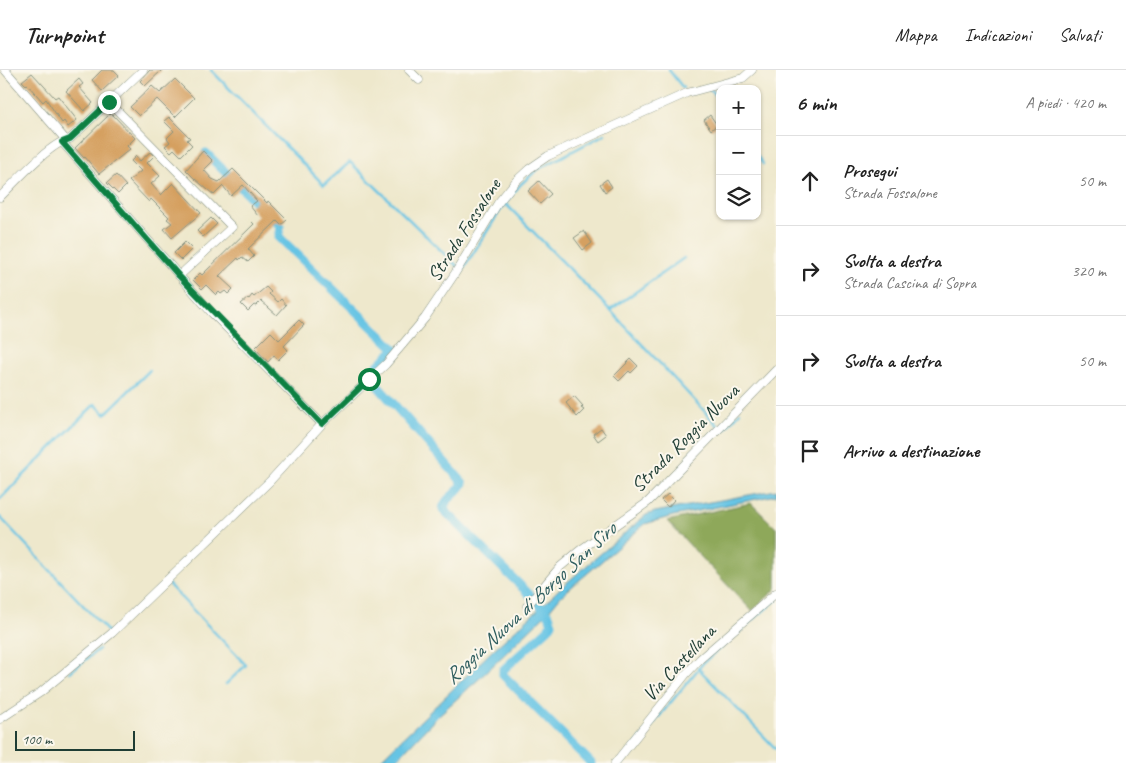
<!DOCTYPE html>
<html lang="it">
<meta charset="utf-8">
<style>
:root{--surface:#fff;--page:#f2f2f2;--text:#222;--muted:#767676;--line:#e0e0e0}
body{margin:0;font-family:Caveat,sans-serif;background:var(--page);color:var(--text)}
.controls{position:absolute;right:15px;top:15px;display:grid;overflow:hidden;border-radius:10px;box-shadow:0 1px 4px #0004}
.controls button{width:45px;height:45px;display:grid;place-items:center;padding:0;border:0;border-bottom:1px solid var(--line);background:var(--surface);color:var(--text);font:25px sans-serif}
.scale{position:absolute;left:15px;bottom:12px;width:120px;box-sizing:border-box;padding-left:5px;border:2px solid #1f3d34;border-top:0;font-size:14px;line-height:18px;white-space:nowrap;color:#1f3d34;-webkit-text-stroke:4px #fbf7ec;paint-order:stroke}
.stop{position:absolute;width:15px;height:15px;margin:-11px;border:4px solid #0b8043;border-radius:50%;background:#fff}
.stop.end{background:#0b8043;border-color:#fff;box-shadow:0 1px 5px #0008}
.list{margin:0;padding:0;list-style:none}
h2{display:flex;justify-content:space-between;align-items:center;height:65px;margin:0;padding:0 20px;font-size:21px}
h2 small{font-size:16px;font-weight:400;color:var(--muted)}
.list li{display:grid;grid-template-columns:32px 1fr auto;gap:15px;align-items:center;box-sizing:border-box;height:90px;padding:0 20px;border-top:1px solid var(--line)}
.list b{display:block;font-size:19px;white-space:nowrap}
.list p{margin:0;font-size:16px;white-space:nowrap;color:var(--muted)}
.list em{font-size:16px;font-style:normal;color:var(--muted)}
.icon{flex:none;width:28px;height:28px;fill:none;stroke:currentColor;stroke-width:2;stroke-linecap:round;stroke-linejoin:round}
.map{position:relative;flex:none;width:776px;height:693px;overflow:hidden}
header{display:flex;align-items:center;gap:30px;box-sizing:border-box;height:70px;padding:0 25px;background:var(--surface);border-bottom:1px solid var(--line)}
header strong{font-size:24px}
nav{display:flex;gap:28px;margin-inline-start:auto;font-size:18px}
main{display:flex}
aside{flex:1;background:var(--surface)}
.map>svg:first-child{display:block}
.forest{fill:#8ea85a;stroke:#567247}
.water{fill:#66c4e4;stroke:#42808c}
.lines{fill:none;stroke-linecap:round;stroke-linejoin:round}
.stream{stroke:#66c4e4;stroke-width:2.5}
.canal{stroke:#66c4e4;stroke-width:9}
.building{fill:#d5a060}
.minor-casing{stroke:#869280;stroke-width:9}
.minor{stroke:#fff;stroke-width:8}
.route{stroke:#0b8043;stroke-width:6}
.labels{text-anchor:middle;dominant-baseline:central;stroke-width:4;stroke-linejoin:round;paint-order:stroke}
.street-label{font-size:20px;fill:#1f3d34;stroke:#fbf7ec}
.water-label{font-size:21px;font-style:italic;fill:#315f60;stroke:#fbf7ec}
</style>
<header>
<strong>Turnpoint</strong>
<nav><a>Mappa</a><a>Indicazioni</a><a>Salvati</a></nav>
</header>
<main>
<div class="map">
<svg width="776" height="693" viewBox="0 0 776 693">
<rect width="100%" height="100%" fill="#fbf7ec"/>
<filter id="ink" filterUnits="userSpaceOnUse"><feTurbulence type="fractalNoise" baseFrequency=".02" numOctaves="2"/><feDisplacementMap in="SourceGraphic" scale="10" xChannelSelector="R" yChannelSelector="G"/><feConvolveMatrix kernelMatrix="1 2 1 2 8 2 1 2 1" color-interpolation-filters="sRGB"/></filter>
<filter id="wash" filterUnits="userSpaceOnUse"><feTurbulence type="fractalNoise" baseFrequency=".0096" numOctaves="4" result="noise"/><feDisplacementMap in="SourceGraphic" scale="20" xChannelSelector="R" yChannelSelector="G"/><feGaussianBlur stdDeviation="1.12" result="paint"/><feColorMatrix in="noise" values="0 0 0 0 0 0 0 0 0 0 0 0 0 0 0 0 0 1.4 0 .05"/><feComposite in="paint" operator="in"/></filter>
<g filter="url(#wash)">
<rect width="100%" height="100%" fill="#eee8cc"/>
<!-- forest -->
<path class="forest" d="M751,433L776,458V519L752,541L667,451Z"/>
<!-- water -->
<path class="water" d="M776,420V425L673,446L645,454L561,526L548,542L542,536L557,521L646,445L655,442Z
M541,537L547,543L480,608L440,644L393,693H377L493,580Z"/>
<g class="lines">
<!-- stream -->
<path class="stream" d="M211,0L324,115L350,92L457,196
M669,0L683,18
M709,20H711L720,32
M757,86L763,94
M505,133L521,114L537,100L605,64
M462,201L505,133L610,240L684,188
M610,240L723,361L740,342
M0,429L95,334L105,344L150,300
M0,447L110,564
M168,514L246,595L226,614
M698,598L776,679
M70,602L99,579
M621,693L704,592L776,530"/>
<!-- canal -->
<path class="canal" d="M206,83L280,156L279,167L395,279L369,304V306L463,413C459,424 445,427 443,439L538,533L549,545L552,553L548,559L503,600V605L591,693"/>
</g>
<g id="blocks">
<!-- building -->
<path class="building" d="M102,0H114L119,5L102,21L92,10Z
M150,0H162L145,16L140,11Z
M32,3L55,28L58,26L77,50L68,57L64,51L62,53L46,29L43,32L27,14L26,15L22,11Z
M79,9L83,14L79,17L93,33L84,41L66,21Z
M175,9L194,28L175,47L157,29L139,46L130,37L152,16L160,23Z
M111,43L135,68L127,76L130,79L99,104L85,87L84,88L75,78Z
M710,45L717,55L711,60L704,50Z
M169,47L190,68L187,70L192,75L181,86L174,79L171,82L165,76L170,72L167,68L174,61L164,51Z
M203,81L213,91L204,100L212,109L219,112L233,99L267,133L268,131L287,150L281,155L277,151L248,179L254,186L248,192L242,187L239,190L238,188L219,206L233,219L228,224L225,221L221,224L219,222L216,225L206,215L202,219L193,210L200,203L202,205L254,154L252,152L258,146L250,136L257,131L243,115L231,126L223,116L214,125L195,109L186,100Z
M150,82L154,86L147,93L160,106L151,114L161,125L173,113L201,143L172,168L164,159L172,153L167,149L169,147L151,129L149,132L129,111L141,101L131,91L136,86L140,91Z
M116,105L126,116L118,124L107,113Z
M607,109L612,117L605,122L600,114Z
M539,111L551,124L540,134L528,121Z
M211,148L217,154L203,167L197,161Z
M584,161L592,173L583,180L574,168Z
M185,172L192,179L181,190L174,183Z
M266,217L271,222L269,224L278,232L281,229L286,235L277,245L261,231L256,236L254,235L248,241L241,234L248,228L249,229L252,225L254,227Z
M299,250L304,255L284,276L288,280L278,290L274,285L268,292L255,278L271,262L279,270Z
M631,289L638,296L631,303L629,301L619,311L614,306Z
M574,326L583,336L581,338L584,340L577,347L566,333Z
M601,358L606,365L598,371L593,364Z
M668,424L674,430L668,437L661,430Z"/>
</g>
</g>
<g filter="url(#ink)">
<use href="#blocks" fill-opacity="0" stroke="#869280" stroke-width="1"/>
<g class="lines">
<!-- minor casing -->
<g class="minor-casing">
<path id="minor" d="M5,0L65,69
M409,0L419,10
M109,32L232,157L179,206
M62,72L212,243L322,354
M0,127C14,113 52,71 70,69L143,0
M527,536L560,497L579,481L648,432L776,300
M0,649L41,622L112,563L270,411L322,354L386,294L425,248L454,205L498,133L516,111L529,99L548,86L638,45L687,23L743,8L752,0
M615,693L686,604L700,589L776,523"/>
</g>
<!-- minor -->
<use href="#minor" class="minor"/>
</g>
</g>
<g class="lines" filter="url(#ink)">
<!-- route -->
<path class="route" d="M109,32L70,69L62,72L179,206L322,354L369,309"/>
</g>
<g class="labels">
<!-- street labels -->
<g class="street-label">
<text transform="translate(464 160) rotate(-57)">Strada Fossalone</text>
<text transform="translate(685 368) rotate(-45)">Strada Roggia Nuova</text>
<text transform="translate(679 593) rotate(-47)">Via Castellana</text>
</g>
<!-- water labels -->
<g class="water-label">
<text transform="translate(530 533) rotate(-43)">Roggia Nuova di Borgo San Siro</text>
</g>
</g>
</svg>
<div class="controls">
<button>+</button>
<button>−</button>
<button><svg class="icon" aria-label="layers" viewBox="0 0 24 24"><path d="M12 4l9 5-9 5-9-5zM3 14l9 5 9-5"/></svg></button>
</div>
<div class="scale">100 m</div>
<div class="stop" style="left:369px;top:309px"></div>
<div class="stop end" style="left:109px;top:32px"></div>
</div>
<aside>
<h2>6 min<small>A piedi · 420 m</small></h2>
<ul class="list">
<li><svg class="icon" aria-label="ahead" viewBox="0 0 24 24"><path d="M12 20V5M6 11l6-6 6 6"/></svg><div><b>Prosegui</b><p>Strada Fossalone</p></div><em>50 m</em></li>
<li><svg class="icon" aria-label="right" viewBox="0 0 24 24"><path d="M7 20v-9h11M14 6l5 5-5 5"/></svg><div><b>Svolta a destra</b><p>Strada Cascina di Sopra</p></div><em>320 m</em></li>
<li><svg class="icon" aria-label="right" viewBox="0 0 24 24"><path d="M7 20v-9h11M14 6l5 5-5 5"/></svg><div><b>Svolta a destra</b></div><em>50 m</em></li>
<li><svg class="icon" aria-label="arrive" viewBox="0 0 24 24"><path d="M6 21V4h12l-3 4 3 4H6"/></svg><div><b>Arrivo a destinazione</b></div></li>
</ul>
</aside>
</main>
